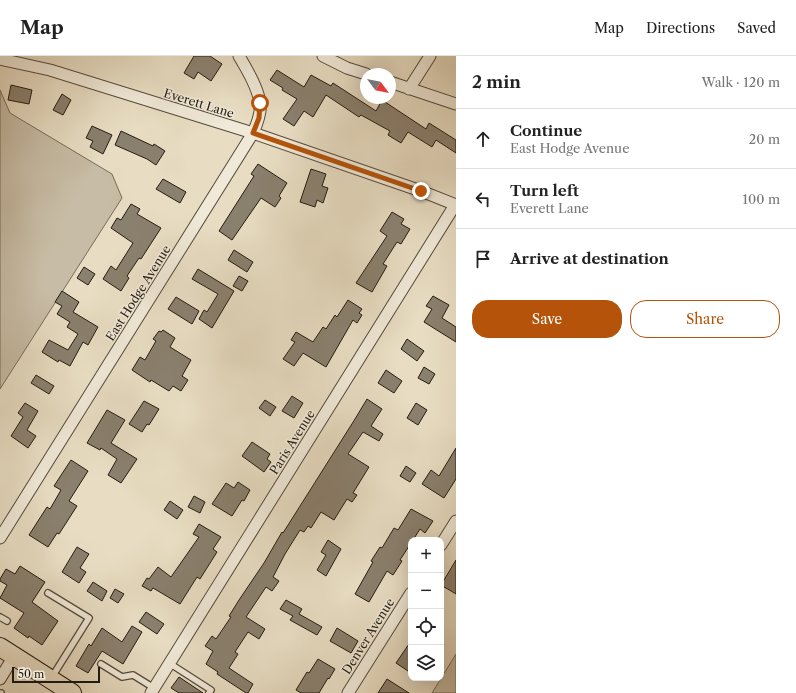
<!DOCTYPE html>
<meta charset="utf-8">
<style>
:root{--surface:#fff;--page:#f6f6f6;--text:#222;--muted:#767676;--line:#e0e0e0;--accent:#b45309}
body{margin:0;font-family:"Libre Caslon Text",serif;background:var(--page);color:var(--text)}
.controls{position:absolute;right:12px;bottom:12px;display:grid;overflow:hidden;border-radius:8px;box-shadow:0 4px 16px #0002}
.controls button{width:36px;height:36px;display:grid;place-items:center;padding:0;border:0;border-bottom:1px solid var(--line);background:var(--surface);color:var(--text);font:20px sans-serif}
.compass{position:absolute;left:360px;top:12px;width:36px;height:36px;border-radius:50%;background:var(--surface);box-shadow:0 4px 16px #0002;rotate:122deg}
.scale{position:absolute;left:12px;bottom:10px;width:88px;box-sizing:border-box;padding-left:4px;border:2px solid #241c12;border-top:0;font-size:11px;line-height:14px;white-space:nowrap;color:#241c12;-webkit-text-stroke:3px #f0e9d8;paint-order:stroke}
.stop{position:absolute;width:12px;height:12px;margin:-9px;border:3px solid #b45309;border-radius:50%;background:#fff}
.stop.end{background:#b45309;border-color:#fff;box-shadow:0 1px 4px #0008}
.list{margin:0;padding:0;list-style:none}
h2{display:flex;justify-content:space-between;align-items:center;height:52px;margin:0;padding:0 16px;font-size:17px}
h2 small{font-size:13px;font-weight:400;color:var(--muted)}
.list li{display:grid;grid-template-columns:26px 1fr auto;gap:12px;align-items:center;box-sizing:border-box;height:60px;padding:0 16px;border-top:1px solid var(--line)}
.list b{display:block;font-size:15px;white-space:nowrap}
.list p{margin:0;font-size:13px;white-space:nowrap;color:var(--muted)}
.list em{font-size:13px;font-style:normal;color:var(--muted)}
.actions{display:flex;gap:8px;padding:12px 16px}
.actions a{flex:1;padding:9px 0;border:1px solid var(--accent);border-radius:16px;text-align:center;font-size:14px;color:var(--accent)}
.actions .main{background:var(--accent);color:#fff}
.icon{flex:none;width:22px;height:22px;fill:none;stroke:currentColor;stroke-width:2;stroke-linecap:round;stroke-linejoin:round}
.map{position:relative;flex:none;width:456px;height:637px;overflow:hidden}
header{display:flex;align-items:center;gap:24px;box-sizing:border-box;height:56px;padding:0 20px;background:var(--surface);border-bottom:1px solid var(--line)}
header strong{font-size:19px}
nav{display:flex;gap:22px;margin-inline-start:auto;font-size:14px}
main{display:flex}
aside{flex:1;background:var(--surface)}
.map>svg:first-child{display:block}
.green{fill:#c7bca5;stroke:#766c5c}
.building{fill:#8a806e;stroke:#241c12}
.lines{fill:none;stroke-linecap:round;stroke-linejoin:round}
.service-casing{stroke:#554c3e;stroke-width:8}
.minor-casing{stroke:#554c3e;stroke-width:13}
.primary-casing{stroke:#241c12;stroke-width:20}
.service{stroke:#f0e9d8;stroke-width:5.5}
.minor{stroke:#f0e9d8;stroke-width:11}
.primary{stroke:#e8ddc3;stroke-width:18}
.route{stroke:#b45309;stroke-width:5}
.labels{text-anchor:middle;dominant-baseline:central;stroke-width:3;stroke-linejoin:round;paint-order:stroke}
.street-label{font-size:12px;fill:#241c12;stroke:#f0e9d8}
</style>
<header>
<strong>Map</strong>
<nav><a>Map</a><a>Directions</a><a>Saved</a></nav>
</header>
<main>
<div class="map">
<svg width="456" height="637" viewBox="0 0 456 637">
<rect width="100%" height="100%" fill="#e8ddc3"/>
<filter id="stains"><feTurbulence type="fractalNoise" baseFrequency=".005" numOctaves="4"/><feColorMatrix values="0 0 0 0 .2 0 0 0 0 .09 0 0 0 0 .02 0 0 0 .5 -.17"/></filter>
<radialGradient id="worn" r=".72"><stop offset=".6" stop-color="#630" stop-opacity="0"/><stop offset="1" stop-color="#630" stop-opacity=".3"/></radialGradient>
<!-- green -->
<path class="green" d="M0,34L10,57L112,118L122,142L0,333Z
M456,598V637H432Z"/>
<!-- building -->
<path class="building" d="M194,0H210L222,8L211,25L198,16L194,23L184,17Z
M277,14L304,31L311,19L331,30L333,27L376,55L382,44L426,73L429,67L456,84V97L436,84L432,91L408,76L401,87L388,79L390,75L361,59L359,61L326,39L313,61L304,55L294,70L283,63L297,43L282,34L283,32L270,24Z
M11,29L32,34L29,48L8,44Z
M62,38L71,44L63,59L53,54Z
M92,70L112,79L103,98L90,91L93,85L86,82Z
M121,75L153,90L154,88L165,95L156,109L147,103L115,89Z
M258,108L287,127L279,140L281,142L275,151L261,142L232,184L219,175L254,120L251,118Z
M311,113L326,118L322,130L328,132L323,147L317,144L315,151L300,146Z
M163,123L186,136L180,147L156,133Z
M131,148L140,153L137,158L161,172L141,203L139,202L127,220L129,222L121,235L103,223L111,210L116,214L133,187L111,172L117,162L121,164Z
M392,156L404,163L401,168L410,173L401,188L397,186L383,208L387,210L372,236L356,227L387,180L380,175Z
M234,194L253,206L247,216L228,204Z
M84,211L95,218L88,229L77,222Z
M198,213L234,235L212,272L199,263L204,254L207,256L218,238L192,223Z
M239,220L248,225L242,235L233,230Z
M62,235L79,246L73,256L98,271L88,289L83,286L70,310L59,304L58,306L42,296L49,284L68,294L78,278L67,271L70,266L57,258L62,250L55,246Z
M433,240L449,249L442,262L456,271V286L424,266L432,253L426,250Z
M176,241L199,255L192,268L168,253Z
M348,244L362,253L359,257L362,259L357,267L353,264L326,311L303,297L294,310L283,303L295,286L291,284L296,276L313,286L323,271L326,273L335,259L337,261Z
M163,274L175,282L170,291L191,304L182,320L188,324L181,335L173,330L169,335L151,324L150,326L132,314L140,301L145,304L156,285L153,283L159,275L161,276Z
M407,283L424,295L417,305L401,293Z
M424,311L435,318L429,328L418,322Z
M386,314L402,325L394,337L378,327Z
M36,319L54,330L49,338L31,327Z
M292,340L303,347L294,362L282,355Z
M367,343L382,353L371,370L383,378L379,385L363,376L348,398L369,411L353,437L357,439L352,446L347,443L334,464L321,456L311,472L308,470L304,476L300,474L285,498L273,521L279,525L272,535L266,531L246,561L265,573L259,583L248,576L235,596L238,598L229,612L253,628L248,637H246L217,618L218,616L206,608L213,595L205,590L212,580L216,583L231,561L229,560L239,544L264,507L282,476L283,477L355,363Z
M265,344L276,351L270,360L259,352Z
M144,345L159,353L149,369L147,368L142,376L129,368Z
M25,347L38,355L27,374L36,380L28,392L11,380L23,361L18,357Z
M416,347L427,354L418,369L407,362Z
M107,354L125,364L111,387L137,403L121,427L108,419L117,403L101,392L100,394L87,387Z
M252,386L270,398L267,403L271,406L264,416L242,400Z
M456,392V423L444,442L422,428L431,414L439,420Z
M71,404L88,415L69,445L77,450L59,478L57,477L48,491L29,479L47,451L50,453L61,434L54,430Z
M406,410L416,417L410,426L400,420Z
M238,426L250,434L244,445L242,444L232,460L212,448L226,427L234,432Z
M194,440L205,446L200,457L188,451Z
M170,445L183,454L177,463L164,454Z
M411,453L433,465L425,477L420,473L413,484H411V487L400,504L402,505L393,519L387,515L369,546L355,538L373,506L371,505L380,491L382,492L394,472L398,474Z
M199,468L221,481L213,493L217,496L200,523L197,521L180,548L153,532L151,535L142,530L147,522L149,523L158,511L171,521L199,481L193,478Z
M328,484L341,493L326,520L317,514L326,499L321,496Z
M77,491L89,498L80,512L86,516L79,527L62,516Z
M456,504V538L441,529Z
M20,510L45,526L32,546L58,565L42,589L29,580L28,582L14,572L24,557L0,542L7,529L0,525V523L6,513L15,518Z
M93,526L107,535L102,545L87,535Z
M115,533L124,538L118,547L110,542Z
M286,544L302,553L299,558L322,571L317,579L290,564L293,560L280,553Z
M146,556L164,568L157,578L139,566Z
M132,570L142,576L123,608L102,595L88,617L76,610L89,588L91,590L102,572L122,586Z
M337,572L358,585L351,597L330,585Z
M411,585V617L396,607Z
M318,603L335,613L329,623L328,622L319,637H301L296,634L307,616L309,617Z
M179,621L203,637H179L171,632Z
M387,623L409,637H378Z"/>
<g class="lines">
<!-- service casing -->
<g class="service-casing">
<path id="service" d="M48,537L89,562L52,621
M0,561L7,565
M169,607L211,634L209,637
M101,608L122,621L133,619L154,632
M0,637H1"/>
</g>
<!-- minor casing -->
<g class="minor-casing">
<path id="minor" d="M323,0L347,12L366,18
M0,3L50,14L253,77L421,135L456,149
M390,26L456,48
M409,33L430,0
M0,482L253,77C257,68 262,56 260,46C257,30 247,14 239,0
M441,489L456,465
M0,623L14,600
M151,637L455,149
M348,637L411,537"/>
</g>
<!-- primary casing -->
<g class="primary-casing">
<path id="primary" d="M0,591L72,637"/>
</g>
<!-- service -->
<use href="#service" class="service"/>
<!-- minor -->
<use href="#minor" class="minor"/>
<!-- primary -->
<use href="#primary" class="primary"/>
</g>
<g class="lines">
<!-- route -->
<path class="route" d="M260,47L259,62L253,77L421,135"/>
</g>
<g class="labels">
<!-- street labels -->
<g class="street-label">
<text transform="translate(199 47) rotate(17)">Everett Lane</text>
<text transform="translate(138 237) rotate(-58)">East Hodge Avenue</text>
<text transform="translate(292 386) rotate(-58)">Paris Avenue</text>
<text transform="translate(368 580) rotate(-58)">Denver Avenue</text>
</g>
</g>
<rect width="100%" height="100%" filter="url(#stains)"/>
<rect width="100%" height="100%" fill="url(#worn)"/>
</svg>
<div class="controls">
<button>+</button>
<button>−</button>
<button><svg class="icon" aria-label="locate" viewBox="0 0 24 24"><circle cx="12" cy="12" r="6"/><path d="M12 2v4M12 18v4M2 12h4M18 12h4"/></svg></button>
<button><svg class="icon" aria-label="layers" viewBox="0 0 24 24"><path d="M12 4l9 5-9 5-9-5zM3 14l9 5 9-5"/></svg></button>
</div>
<svg class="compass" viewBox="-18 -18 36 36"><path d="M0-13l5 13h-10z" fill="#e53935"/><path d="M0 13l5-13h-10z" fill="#767676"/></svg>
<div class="scale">50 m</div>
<div class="stop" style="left:260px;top:47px"></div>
<div class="stop end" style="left:421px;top:135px"></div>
</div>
<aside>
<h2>2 min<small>Walk · 120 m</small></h2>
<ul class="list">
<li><svg class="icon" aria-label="ahead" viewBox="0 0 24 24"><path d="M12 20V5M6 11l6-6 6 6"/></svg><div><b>Continue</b><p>East Hodge Avenue</p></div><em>20 m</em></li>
<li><svg class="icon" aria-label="left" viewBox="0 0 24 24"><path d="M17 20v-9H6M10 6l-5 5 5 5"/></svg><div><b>Turn left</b><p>Everett Lane</p></div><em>100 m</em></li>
<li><svg class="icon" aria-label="arrive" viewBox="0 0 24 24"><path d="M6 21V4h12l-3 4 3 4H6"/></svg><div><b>Arrive at destination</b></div></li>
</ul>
<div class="actions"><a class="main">Save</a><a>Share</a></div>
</aside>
</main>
